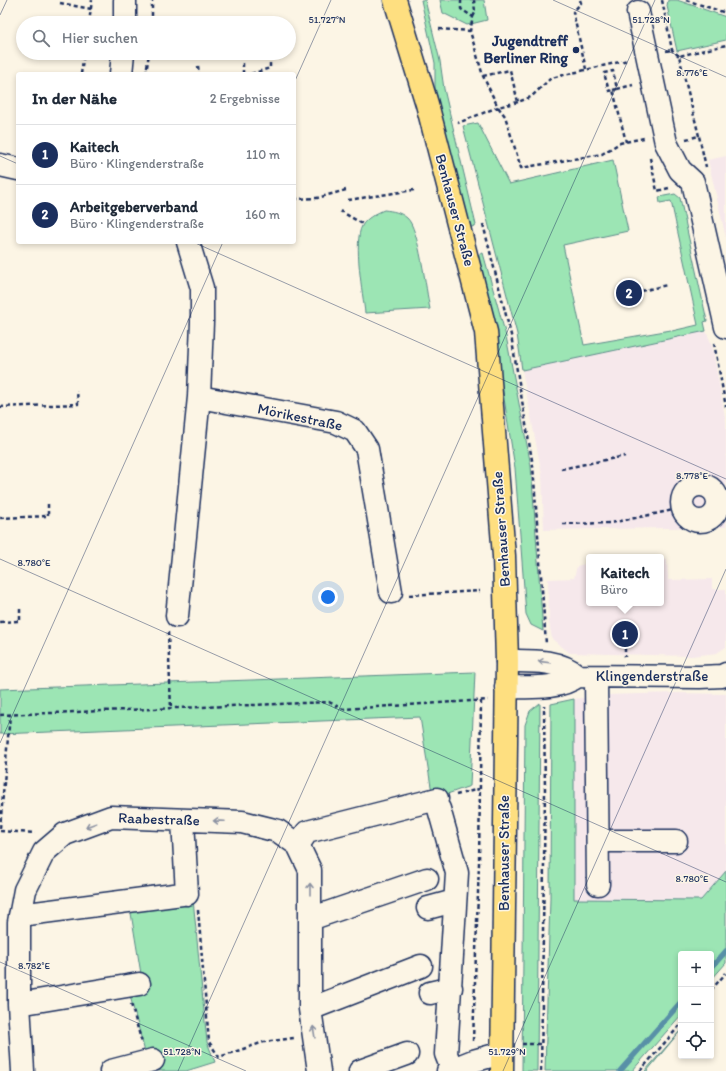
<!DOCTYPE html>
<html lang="de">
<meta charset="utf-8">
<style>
:root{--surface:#fff;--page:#f6f6f7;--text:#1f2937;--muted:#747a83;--line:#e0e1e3;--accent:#1b2f5e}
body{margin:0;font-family:Itim,sans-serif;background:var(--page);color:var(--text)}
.controls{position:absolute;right:12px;bottom:12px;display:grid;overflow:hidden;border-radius:4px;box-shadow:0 2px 6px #0003}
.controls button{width:36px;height:36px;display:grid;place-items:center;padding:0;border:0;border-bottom:1px solid var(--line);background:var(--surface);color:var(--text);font:20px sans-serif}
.you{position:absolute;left:328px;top:597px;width:14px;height:14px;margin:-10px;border:3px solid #fff;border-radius:50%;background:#1a73e8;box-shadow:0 0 0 6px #1a73e833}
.badge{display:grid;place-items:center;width:26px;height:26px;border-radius:50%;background:var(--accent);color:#fff;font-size:13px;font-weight:700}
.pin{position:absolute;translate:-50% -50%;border:2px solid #fff;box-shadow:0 1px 4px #0006}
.popup{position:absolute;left:586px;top:554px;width:78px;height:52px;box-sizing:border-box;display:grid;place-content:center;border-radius:4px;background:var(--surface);filter:drop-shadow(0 1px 3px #0005);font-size:13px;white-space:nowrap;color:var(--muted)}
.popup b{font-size:15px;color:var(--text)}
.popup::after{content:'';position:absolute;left:50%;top:100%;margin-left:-8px;border:8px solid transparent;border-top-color:var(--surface)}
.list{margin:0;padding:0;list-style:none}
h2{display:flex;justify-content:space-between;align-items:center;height:52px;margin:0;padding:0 16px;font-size:17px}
h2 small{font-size:13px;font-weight:400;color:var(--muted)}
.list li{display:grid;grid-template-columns:26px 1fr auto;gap:12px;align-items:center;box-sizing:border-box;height:60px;padding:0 16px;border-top:1px solid var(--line)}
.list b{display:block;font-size:15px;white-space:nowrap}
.list p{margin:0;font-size:13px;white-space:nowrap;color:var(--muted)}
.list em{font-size:13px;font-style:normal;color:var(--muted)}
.icon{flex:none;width:22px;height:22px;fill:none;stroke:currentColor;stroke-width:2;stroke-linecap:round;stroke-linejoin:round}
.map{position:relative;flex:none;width:726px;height:1071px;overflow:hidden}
.search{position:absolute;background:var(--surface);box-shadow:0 2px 6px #0003;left:16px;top:16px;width:280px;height:44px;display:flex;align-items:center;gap:10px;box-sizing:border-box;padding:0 14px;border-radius:22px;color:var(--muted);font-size:15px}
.panel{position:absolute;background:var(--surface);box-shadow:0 2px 6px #0003;left:16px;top:72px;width:280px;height:172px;border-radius:4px}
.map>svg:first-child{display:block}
.built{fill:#f6e8eb}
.green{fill:#9ce5b4;stroke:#5c8a89}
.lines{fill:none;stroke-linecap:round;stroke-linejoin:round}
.stream{stroke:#5890a7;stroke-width:5.5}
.minor-casing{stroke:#1b2f5e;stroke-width:25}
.major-casing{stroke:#1b2f5e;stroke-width:25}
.path{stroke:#1b2f5e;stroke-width:2.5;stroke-dasharray:4 3;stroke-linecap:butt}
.minor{stroke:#fcf5e5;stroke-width:22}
.major{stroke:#fedf80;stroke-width:22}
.oneway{stroke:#8c92a2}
.ticks{fill:none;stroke:#1b2f5e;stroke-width:1;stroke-opacity:0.45}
.poi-dot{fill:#1b2f5e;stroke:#fcf5e5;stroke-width:1.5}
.labels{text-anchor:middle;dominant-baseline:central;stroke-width:3;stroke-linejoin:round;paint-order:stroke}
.poi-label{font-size:15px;font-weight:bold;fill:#1b2f5e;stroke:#fcf5e5;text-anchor:end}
.street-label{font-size:15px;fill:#1b2f5e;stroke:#fcf5e5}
.ticks-label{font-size:10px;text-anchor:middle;fill:#1b2f5e;stroke:#fcf5e5;stroke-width:3;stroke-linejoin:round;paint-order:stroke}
</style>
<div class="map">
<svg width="726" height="1071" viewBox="0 0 726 1071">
<rect width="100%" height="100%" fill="#fcf5e5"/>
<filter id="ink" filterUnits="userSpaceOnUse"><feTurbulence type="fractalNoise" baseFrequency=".025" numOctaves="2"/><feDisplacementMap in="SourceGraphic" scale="8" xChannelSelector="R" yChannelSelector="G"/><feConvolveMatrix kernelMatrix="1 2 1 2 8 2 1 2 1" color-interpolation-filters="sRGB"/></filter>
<g filter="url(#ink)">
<!-- built -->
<path class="built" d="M726,156V238L708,160Z
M706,331L712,345L726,422V527L544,530L542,475L522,370Z
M667,559L668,580L712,579V589H726V647L717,653L692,656L570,653L552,639L549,622L548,579L574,578L577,566L589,563V603H661V560Z
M676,693L726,694V871L701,900L574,899V699L605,695Z"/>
<!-- green -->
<path class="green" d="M421,0H425L440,61L444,89L476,225L468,229L435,87V63Z
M440,0H484L487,20L467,25L443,13Z
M668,0H677L726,17V40L677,51L667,6Z
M478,123L509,184L613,160L628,231L563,245L584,345L671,330L672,331L698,325L671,201L660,203L659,197L675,194L680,198L707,321L704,322L706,331L522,370L517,334L463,126Z
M384,210C393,211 400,212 407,218C419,228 426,291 430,309L365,313C363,294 353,242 362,226C366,218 377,213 384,210Z
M483,253L506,336L531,466L543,631L531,625L526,614L515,468L494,335L474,256Z
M475,672L470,786L433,799L420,717L0,734V689Z
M574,699V899L701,900L726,871V963L711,980V954H681V1015L632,1071H545L550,899L551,704Z
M540,703L537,1071H522L525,725L530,711Z
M193,899L207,1042L215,1062L186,1071H150L128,988L143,986L130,907Z
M681,1030L647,1071H645Z"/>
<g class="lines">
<!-- stream -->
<path class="stream" d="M711,968L726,951
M620,1071L681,1002"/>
<!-- minor casing -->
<g class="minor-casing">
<path id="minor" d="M638,12L666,143L680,170L693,182L726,327
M125,23V0
M121,74L123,53
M0,165L18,169
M199,397L336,422L355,431L367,449L391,592
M682 503a18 18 0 1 1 36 0a18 18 0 1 1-36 0Z
M177,616L199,397L202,322V288L188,242
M507,661C531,661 558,659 578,676L700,677L722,676L726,674
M596,677L598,884
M506,687C529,687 559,690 578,676
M439,809L457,873L446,1054L452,1069
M183,820L187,894
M598,841H676
M298,845L307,832L437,799
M428,908L454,901
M20,915L182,894
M310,919L427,879
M430,993L451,988
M19,1004L139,984
M310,1009L421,966
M23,1071L19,1004V922L25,890L44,852L65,834L111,817L242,822L278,831L298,845L310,870V1009L319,1071
M111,1071L153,1060
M360,1071L407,1054
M448,1071L473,1061L502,1053"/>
</g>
<!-- major casing -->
<g class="major-casing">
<path id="major" d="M395,0L427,104L486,332L504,556L507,661L502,1071"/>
</g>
<!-- path -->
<path class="path" d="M461,0V9L473,17L470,31
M580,0L581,3L573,12L586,69
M662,0L672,50L679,56
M686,0L726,13
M60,3L91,9
M473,17L475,13L474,0
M89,23L92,0
M152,23V0
M439,29L470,31L483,76L498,107L458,123
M666,51L672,50
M243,63V74
M198,66L199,74
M81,74L84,53
M146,74L149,53
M251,74L270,68V61
M483,76L510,70L518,102L531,97L551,78L628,60
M617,89L633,85
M613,90L617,89L613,71L604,73L609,91L613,90L626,142
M518,102L498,107L505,116L521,168L602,154L620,143L644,138
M699,136L679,56L726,45
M686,139L699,136L706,167
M650,158L657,191L669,188
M294,199L317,198L346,190
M295,199V184
M348,200L414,190
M340,211L363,224
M483,224L511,335L533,466L546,644
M641,291L667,285
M714,343L726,407
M0,407L78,404L77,391
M561,469L625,456
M678,488L686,492
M0,518L48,516V502
M563,524L611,523L683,508
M409,595L480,591
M0,622L20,621V606
M168,632L171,709
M625,641V657
M0,715L329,702L343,709L488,700
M456,795L479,789
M0,828L10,715
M0,831L35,833
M198,910L209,1042L219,1057L264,1042L294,1038
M711,990L726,973
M131,1004L142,1043
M473,1041L479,863L481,700
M522,1044H541
M541,1071L545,792L544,706
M640,1071L681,1024"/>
<!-- minor -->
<use href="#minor" class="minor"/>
<!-- major -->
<use href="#major" class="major"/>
</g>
<!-- one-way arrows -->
<defs><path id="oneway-shaft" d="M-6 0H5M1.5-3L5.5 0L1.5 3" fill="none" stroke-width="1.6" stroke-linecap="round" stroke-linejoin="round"/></defs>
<g class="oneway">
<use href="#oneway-shaft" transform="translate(544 662) rotate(-173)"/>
<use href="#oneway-shaft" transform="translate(219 821) rotate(-178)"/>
<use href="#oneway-shaft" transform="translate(91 825) rotate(160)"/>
<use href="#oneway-shaft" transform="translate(310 889) rotate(-90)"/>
<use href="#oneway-shaft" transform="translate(314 1032) rotate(-99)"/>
</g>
</g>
<!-- ticks -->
<path class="ticks" d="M553,0L726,77M0,15L7,0M294,83L331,0M0,156L18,164M193,242L726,479M0,559L726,882M0,743L223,242M0,962L246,1071M178,1071L655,0M503,1071L726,569"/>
<!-- markers -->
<circle class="poi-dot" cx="576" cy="50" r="4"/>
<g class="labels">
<!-- poi labels -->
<g class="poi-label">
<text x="568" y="41">Jugendtreff<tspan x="568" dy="17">Berliner Ring</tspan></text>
</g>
<!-- street labels -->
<g class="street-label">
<text transform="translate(455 210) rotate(75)">Benhauser Straße</text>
<text transform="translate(300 417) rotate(12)">Mörikestraße</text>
<text transform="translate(501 529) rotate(-94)">Benhauser Straße</text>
<text x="652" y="676">Klingenderstraße</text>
<text transform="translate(159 819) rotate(2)">Raabestraße</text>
<text transform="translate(504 853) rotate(-90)">Benhauser Straße</text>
</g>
</g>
<g class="ticks-label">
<text x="327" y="23">51.727°N</text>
<text x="651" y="23">51.728°N</text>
<text x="692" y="76">8.776°E</text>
<text x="692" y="479">8.778°E</text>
<text x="34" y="566">8.780°E</text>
<text x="692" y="882">8.780°E</text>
<text x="34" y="969">8.782°E</text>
<text x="182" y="1055">51.728°N</text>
<text x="507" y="1055">51.729°N</text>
</g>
</svg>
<div class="controls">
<button>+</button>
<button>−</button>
<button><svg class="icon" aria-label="locate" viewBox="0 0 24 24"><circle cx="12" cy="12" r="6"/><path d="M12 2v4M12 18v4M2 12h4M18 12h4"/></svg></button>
</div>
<div class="you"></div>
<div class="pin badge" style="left:625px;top:634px">1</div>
<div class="popup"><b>Kaitech</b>Büro</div>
<div class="pin badge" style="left:629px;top:293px">2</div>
<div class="search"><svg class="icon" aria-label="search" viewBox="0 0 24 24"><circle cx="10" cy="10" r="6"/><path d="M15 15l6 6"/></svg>Hier suchen</div>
<section class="panel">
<h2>In der Nähe<small>2 Ergebnisse</small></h2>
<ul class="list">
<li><span class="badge">1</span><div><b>Kaitech</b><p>Büro · Klingenderstraße</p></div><em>110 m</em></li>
<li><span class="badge">2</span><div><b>Arbeitgeberverband</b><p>Büro · Klingenderstraße</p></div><em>160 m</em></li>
</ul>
</section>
</div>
